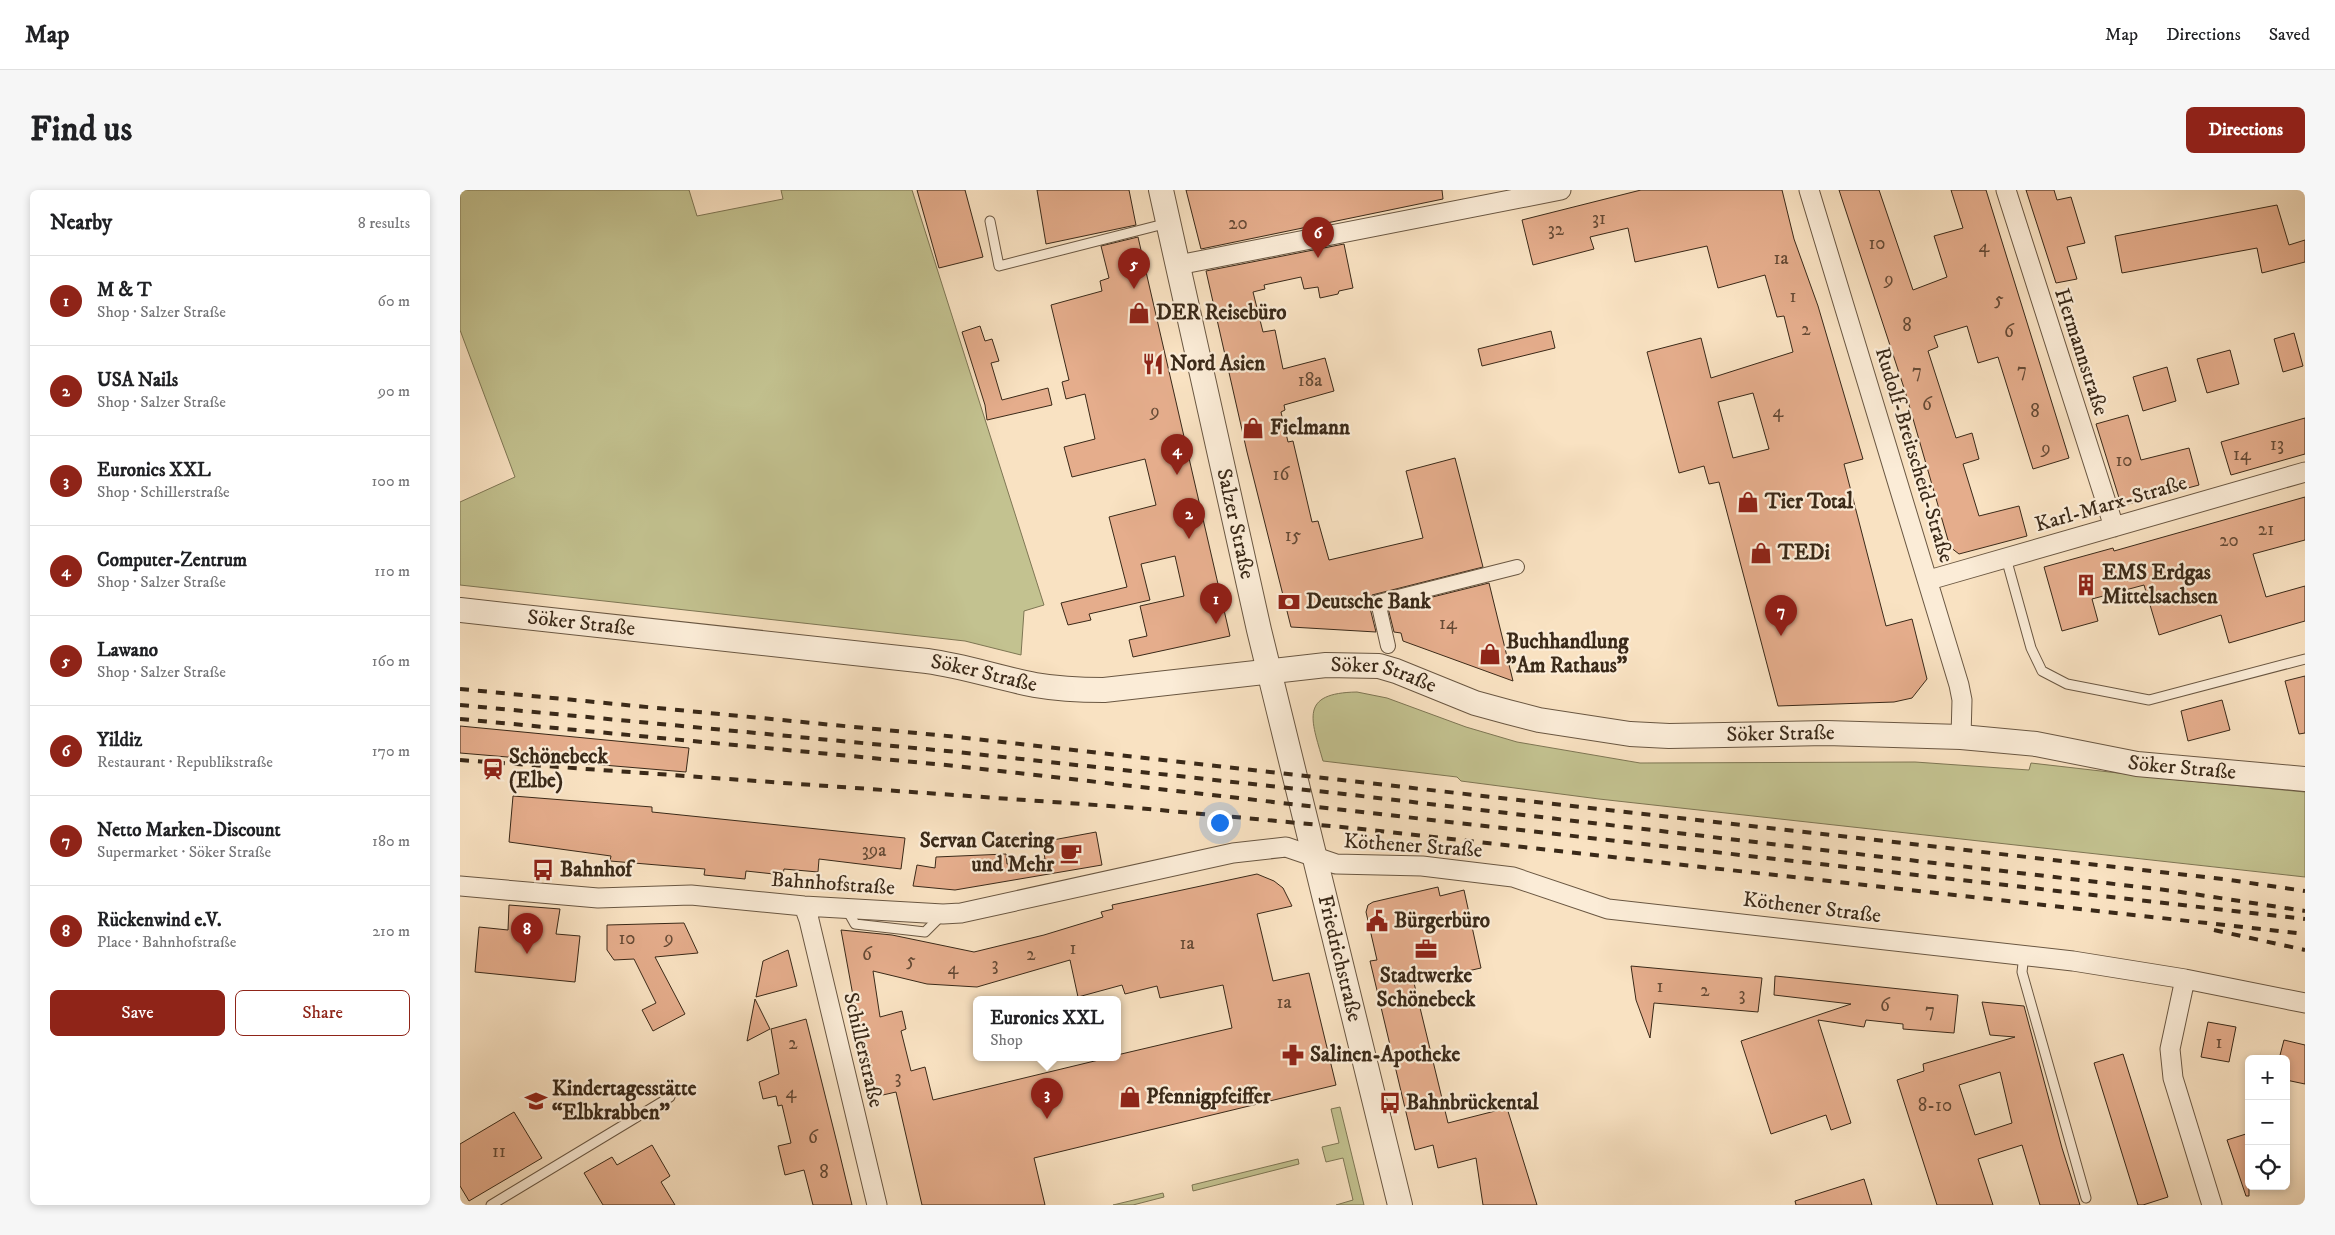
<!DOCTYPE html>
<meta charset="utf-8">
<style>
:root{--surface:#fff;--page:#f6f6f6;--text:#202124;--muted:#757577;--line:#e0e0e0;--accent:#8f2418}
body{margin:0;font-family:"IM FELL DW Pica",serif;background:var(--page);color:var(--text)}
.controls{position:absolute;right:15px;bottom:15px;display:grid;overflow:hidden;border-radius:8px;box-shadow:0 2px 8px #0003}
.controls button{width:45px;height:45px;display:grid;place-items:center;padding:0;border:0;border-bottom:1px solid var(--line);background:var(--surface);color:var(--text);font:25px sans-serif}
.you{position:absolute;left:759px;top:632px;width:18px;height:18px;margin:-12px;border:4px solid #fff;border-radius:50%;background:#1a73e8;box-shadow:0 0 0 8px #1a73e833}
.badge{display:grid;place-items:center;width:32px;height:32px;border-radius:50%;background:var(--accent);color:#fff;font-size:16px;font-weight:700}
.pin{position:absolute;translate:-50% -41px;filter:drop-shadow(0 1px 2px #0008)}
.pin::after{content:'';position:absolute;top:26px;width:18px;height:15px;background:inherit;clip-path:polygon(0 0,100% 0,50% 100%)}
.popup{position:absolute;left:513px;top:806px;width:148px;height:65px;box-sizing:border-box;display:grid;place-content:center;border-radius:8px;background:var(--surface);filter:drop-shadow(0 1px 4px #0005);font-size:16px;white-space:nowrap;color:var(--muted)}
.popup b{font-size:19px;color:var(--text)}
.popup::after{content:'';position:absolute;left:50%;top:100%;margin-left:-10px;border:10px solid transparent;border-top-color:var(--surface)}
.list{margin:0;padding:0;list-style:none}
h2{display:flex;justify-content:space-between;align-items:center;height:65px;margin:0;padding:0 20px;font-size:21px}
h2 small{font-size:16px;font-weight:400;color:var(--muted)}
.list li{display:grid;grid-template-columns:32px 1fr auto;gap:15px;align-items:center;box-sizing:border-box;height:90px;padding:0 20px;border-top:1px solid var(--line)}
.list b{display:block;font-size:19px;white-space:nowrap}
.list p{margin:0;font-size:16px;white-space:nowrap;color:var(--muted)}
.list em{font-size:16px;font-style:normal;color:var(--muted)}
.actions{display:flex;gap:10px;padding:15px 20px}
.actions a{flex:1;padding:11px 0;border:1px solid var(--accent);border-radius:8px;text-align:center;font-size:18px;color:var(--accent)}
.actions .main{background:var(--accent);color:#fff}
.icon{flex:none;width:28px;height:28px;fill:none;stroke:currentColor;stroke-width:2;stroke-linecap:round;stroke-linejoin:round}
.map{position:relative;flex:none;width:1845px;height:1015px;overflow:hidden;border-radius:8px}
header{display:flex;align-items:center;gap:30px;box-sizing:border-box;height:70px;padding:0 25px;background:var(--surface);border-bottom:1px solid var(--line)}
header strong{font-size:24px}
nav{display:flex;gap:28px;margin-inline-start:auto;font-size:18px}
.intro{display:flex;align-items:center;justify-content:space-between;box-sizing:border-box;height:120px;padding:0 30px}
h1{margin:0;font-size:35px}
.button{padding:12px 22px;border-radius:8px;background:var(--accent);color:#fff;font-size:18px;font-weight:700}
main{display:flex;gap:30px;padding:0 30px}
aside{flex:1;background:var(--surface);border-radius:8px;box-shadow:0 2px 8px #0003}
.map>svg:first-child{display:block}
.green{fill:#c3c290;stroke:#7e7654}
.building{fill:#e5ad8c;stroke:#3a2918;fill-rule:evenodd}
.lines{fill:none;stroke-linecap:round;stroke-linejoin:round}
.service-casing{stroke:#6a5742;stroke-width:11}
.pedestrian-casing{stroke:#6a5742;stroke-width:16}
.minor-casing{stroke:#6a5742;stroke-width:21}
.tertiary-casing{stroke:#6a5742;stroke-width:26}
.service{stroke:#fbecd7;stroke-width:9}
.pedestrian{stroke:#fbecd7;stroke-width:14}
.minor{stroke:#fbecd7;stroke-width:19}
.tertiary{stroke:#fbecd7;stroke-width:24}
.rail{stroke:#3a2918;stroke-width:4;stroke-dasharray:9 9;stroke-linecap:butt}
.labels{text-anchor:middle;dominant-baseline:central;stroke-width:4.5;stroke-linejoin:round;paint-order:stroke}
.number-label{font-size:19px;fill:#654a35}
.poi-label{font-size:21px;font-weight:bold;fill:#3a2918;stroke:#fbecd7;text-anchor:start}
.street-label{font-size:21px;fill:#3a2918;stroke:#fbecd7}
</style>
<header>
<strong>Map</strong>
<nav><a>Map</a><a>Directions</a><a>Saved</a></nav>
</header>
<div class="intro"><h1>Find us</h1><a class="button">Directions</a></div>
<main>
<aside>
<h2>Nearby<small>8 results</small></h2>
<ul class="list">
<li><span class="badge">1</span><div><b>M &amp; T</b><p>Shop · Salzer Straße</p></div><em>60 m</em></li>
<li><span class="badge">2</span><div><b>USA Nails</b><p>Shop · Salzer Straße</p></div><em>90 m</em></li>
<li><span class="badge">3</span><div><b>Euronics XXL</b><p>Shop · Schillerstraße</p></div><em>100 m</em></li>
<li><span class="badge">4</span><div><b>Computer-Zentrum</b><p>Shop · Salzer Straße</p></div><em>110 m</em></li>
<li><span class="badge">5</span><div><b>Lawano</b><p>Shop · Salzer Straße</p></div><em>160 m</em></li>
<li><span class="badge">6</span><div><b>Yildiz</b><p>Restaurant · Republikstraße</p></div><em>170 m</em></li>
<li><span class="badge">7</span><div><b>Netto Marken-Discount</b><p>Supermarket · Söker Straße</p></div><em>180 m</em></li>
<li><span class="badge">8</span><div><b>Rückenwind e.V.</b><p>Place · Bahnhofstraße</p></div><em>210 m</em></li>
</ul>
<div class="actions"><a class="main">Save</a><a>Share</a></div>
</aside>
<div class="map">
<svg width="1845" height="1015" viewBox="0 0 1845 1015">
<rect width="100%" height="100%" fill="#f9e2c2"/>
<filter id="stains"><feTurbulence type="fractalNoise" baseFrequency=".004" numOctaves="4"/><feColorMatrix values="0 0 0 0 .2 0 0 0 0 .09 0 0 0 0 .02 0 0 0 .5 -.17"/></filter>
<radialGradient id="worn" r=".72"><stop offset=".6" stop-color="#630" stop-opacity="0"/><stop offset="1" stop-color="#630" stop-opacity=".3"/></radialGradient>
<!-- green -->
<path class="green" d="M0,0H229L237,26L323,9L321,0H452L584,415L564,421L561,465L505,451L0,395V312L55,287L0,140Z
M897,502L927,508L1006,537L1057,552L1180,573L1455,572L1569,580L1571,573L1719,590L1845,602V687L1139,609L1001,591L997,587L863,571C851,529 839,503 897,502Z
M880,917L904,1015H876L893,1010L883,968L866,972L862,957L879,953L871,919Z
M838,969L839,974L733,1001L732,995Z
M703,1003L704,1007L673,1015H653Z"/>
<!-- building -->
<path class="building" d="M457,0H505L523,67L479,78Z
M577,0H669L676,35L586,54Z
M726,0H982L983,9L741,59Z
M1181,0H1322L1334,49L1358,116L1403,269L1384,274L1426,436L1452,429L1467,489L1452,508L1434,512L1318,516L1259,292L1249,294L1244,276L1219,283L1187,162L1241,148L1251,188L1333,162L1324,126L1317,127L1305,85L1258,98L1247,56L1175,72L1168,38L1130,47L1134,59L1073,75L1062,30ZM1293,203L1309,259L1273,268L1258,212Z
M1379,0H1419L1453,100L1487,87L1474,46L1503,38L1491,0H1526L1609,268L1573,279L1538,167L1518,173L1507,136L1474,146L1478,157L1468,161L1496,248L1512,243L1519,269L1503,274L1519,326L1559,316L1567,346L1499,364L1490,357L1445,201Z
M1566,0H1594L1597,10L1611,7L1625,53L1607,57L1617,89L1596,93Z
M1817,15L1829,55L1845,50V72L1802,83L1797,58L1662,83L1655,46Z
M678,47L770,446L673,467L669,450L687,446L680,416L724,406L715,366L681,374L690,410L629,424L631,430L608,435L601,413L667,397L649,327L696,315L685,269L612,287L604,257L635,249L625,204L606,209L602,192L609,190L591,115L642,101L640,91L649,88L641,56Z
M884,54L893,98L879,101L878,104L860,108L858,97L844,99L841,87L804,95L805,99L793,102L803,142L815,140L823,179L865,168L874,201L824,215L825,220L821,222L828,252L833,251L852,332L858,331L869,370L963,348L946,281L995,268L1023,377L912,405L909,414L916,442L831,437L787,262L746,81Z
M520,136L525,151L532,149L539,171L531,173L542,210L588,198L592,215L527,230L525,215L502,142Z
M1091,141L1095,158L1022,176L1018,159Z
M1834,143L1843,176L1823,182L1814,149Z
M1770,160L1779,194L1747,203L1737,169Z
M1707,177L1716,211L1683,221L1673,187Z
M1668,225L1681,270L1729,258L1739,295L1668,314L1660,311L1636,234Z
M1845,228V264L1771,285L1761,252Z
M1845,307V350L1793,364L1806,407L1845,396V431L1769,453L1761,425L1699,445L1684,395L1632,409L1638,431L1602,441L1584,377L1653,358L1654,361Z
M1029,393L1053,491L943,451L941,443L934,442L928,418Z
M1845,486V543L1839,544L1825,491Z
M1762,510L1770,540L1728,551L1721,521Z
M0,536L229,558L226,582L0,563Z
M53,606L192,617V622L445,648L441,679L359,669L358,682L324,679L323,685L286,681L285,689L244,685L245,679L150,671L151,666L49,652Z
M636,642L642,675L495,700L453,696L457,675L475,678L476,667L546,664L547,674L585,669L582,652Z
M797,684L814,691L823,698L832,716L797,724L813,791L849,783L876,895L574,968L585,1015H462L436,902L414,907L395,833H398L381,740L432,745L514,762L584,745L643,727L641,722L653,719L652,715ZM610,770L618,807L662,795L665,804L697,796L700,808L763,795L772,838L657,865V868H647L473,910L465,877L451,881L441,841L446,839L442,821L420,827L413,781L467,794L517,797Z
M978,697L980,706L1004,700L1021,778L954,793L988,933L1047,918L1077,1015H1023L1016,968L978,978L973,955L955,960L910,771L917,770L906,722L908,715L913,712Z
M49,715L100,719L96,744L120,746L115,792L15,782L19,737L48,740Z
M224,733L238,763L195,767L225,824L193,841L182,820L196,813L174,769L154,770L147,760V735Z
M328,760L337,796L296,807L303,771Z
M1171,776L1302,788L1298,822L1194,813L1190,848L1176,810Z
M1315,786L1498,805L1494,843L1443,839V834L1406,830L1404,837L1358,830L1391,933L1371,940L1366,925L1311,944L1281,851L1391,814L1314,805Z
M295,809L310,839L287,851Z
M1522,812L1564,816L1602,958L1620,1015H1580L1562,955L1518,969L1533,1015H1477L1437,890L1464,881L1463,874L1555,847L1530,845ZM1540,882L1552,933L1515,945L1499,895Z
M346,829L378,957L392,1015H353L344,980L325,985L318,956L331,953L322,915L318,916L316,906L303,909L299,892L319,884L311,839Z
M1748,832L1776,837L1769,872L1741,867Z
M1824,850L1845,855V894L1826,890V869H1819Z
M1663,864L1708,1007L1683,1015H1678L1634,873Z
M54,922L82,968L9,1011L0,996V954Z
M1789,943V1006H1786L1767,950Z
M192,955L210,986L201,992L215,1015H143L124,983L152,967L157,975Z
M1404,989L1412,1015H1336L1335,1011Z"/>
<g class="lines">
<!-- service casing -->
<g class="service-casing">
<path id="service" d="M530,31L539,76L708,33
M1546,368L1571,458L1582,481L1607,494L1689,510L1845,469
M386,718L395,734L465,742L481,726
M1564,765L1562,782L1626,1008
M31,1015L210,907"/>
</g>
<!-- pedestrian casing -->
<g class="pedestrian-casing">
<path id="pedestrian" d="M928,456L918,412L1057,377"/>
</g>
<!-- minor casing -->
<g class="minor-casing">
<path id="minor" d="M1349,0L1499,495L1502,510L1501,547
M1546,0L1654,337
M718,75L1101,0
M1469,390L1845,282
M0,696L138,708L231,705L344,716L483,724L501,723L773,663L826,657L876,674L962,676L1053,687L1148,719L1613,771L1725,789L1845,813
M344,716L349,730L417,1015
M1725,789L1710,859L1713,888L1752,1015"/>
</g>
<!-- tertiary casing -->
<g class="tertiary-casing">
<g id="tertiary">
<path id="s1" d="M701,0L799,440L940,1015"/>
<path id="s2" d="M0,420L467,471C504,476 539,488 575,495C598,499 621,500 644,500L866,475L919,476L936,481L1015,513L1048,522L1079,530L1170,544L1209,546L1366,543L1501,547L1576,554L1677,574L1845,589"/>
</g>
</g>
<!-- service -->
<use href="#service" class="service"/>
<!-- pedestrian -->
<use href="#pedestrian" class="pedestrian"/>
<!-- minor -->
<use href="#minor" class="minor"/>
<!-- tertiary -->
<use href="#tertiary" class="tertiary"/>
<!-- rail -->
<path class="rail" d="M0,499L498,547L1763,689L1845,701
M0,515L497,562L884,604L1714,701L1845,721
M0,529L496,576L1845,729
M0,570L678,618L892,638L1845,744
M1754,740L1845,760"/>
</g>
<!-- icons -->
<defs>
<g id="shop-bare" transform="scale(1.725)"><path d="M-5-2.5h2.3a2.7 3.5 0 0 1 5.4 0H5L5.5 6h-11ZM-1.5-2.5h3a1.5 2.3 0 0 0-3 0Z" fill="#8f2418" stroke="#fbecd7" stroke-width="2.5" paint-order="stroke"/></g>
<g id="restaurant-bare" transform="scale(1.725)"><path d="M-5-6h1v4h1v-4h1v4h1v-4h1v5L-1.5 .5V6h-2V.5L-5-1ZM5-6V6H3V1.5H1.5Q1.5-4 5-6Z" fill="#8f2418" stroke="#fbecd7" stroke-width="2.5" paint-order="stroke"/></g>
<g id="building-bare" transform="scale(1.725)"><path d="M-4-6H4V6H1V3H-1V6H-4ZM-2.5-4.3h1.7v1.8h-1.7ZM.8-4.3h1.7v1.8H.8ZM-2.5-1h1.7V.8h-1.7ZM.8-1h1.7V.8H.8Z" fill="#8f2418" stroke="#fbecd7" stroke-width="2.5" paint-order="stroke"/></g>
<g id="bank-bare" transform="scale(1.725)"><path d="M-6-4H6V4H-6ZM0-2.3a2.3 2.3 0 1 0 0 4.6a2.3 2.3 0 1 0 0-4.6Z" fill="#8f2418" stroke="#fbecd7" stroke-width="2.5" paint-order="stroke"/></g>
<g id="station-bare" transform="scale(1.725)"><path d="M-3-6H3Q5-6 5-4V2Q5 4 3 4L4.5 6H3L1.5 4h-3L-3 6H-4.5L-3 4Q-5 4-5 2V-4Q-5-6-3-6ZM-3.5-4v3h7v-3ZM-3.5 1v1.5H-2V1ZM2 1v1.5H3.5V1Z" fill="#8f2418" stroke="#fbecd7" stroke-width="2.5" paint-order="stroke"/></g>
<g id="cafe-bare" transform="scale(1.725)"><path d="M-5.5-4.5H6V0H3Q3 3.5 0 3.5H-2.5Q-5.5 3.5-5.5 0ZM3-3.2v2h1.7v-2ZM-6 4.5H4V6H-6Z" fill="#8f2418" stroke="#fbecd7" stroke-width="2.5" paint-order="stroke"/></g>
<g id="bus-bare" transform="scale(1.725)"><path d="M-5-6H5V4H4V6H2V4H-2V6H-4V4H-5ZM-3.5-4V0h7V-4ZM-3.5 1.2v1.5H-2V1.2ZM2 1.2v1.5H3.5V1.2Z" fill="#8f2418" stroke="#fbecd7" stroke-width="2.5" paint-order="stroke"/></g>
<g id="civic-bare" transform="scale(1.725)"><path d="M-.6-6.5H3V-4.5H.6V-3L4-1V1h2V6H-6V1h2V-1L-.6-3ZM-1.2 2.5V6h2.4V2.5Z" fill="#8f2418" stroke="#fbecd7" stroke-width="2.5" paint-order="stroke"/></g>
<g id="office-bare" transform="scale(1.725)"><path d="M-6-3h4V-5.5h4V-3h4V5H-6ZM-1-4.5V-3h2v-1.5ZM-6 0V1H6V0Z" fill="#8f2418" stroke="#fbecd7" stroke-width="2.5" paint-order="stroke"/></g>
<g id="pharmacy-bare" transform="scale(1.725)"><path d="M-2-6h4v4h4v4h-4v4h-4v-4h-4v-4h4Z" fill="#8f2418" stroke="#fbecd7" stroke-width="2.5" paint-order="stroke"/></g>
<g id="school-bare" transform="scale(1.725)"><path d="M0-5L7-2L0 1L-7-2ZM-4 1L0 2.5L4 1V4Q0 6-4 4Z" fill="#8f2418" stroke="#fbecd7" stroke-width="2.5" paint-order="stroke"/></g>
</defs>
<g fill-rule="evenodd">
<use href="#shop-bare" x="679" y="123"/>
<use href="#restaurant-bare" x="693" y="174"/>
<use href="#shop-bare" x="793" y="238"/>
<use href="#shop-bare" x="1288" y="312"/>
<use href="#shop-bare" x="1301" y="363"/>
<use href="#building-bare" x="1626" y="395"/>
<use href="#bank-bare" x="829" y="412"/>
<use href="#shop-bare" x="1030" y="464"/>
<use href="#station-bare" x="33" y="579"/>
<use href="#cafe-bare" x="611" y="663"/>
<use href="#bus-bare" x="83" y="680"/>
<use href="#civic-bare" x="917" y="731"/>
<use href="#office-bare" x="966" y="759"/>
<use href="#pharmacy-bare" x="833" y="865"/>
<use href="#shop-bare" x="670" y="907"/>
<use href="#school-bare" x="76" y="911"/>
<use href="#bus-bare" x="930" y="913"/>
</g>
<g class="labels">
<!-- number labels -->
<g class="number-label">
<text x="1139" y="28">31</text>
<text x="778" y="33">20</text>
<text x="1096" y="39">32</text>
<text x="1417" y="53">10</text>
<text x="1524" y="56">4</text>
<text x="1321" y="68">1a</text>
<text x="1429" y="89">9</text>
<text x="1333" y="106">1</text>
<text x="1539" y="109">5</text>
<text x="1447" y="135">8</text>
<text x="1346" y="139">2</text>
<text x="1549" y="141">6</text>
<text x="1562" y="180">7</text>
<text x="1457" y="181">7</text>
<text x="850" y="190">18a</text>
<text x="1467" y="214">6</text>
<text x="695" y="221">9</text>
<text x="1318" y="221">4</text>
<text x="1575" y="221">8</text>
<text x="1817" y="254">13</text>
<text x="1586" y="258">9</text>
<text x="1782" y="264">14</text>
<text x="1664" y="270">10</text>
<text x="821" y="284">16</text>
<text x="1806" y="339">21</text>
<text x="833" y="345">15</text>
<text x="1769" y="350">20</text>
<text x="988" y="433">14</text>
<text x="414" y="660">39a</text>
<text x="167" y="748">10</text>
<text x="209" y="748">9</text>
<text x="727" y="753">1a</text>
<text x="613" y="758">1</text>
<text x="407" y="764">6</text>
<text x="571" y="764">2</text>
<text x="451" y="770">5</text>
<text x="535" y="774">3</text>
<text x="493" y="778">4</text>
<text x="1200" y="796">1</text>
<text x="1245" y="800">2</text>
<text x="1282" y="804">3</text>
<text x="824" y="812">1a</text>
<text x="1425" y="815">6</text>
<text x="1470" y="820">7</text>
<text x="1759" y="852">1</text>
<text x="333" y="853">2</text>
<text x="438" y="887">3</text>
<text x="331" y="902">4</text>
<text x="1475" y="915">8-10</text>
<text x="353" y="947">6</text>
<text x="39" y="961">11</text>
<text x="364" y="982">8</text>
</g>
<!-- poi labels -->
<g class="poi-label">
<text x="696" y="123">DER Reisebüro</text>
<text x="710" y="174">Nord Asien</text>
<text x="810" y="238">Fielmann</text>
<text x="1305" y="312">Tier Total</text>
<text x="1318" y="363">TEDi</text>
<text x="1642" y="383">EMS Erdgas<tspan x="1642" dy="24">Mittelsachsen</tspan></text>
<text x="846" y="412">Deutsche Bank</text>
<text x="1046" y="452">Buchhandlung<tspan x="1046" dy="24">"Am Rathaus"</tspan></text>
<text x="49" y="567">Schönebeck<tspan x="49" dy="24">(Elbe)</tspan></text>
<text x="594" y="651" text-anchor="end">Servan Catering<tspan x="594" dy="24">und Mehr</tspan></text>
<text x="100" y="680">Bahnhof</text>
<text x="934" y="731">Bürgerbüro</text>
<text x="966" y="786" text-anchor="middle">Stadtwerke<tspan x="966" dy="24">Schönebeck</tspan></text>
<text x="850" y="865">Salinen-Apotheke</text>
<text x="92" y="899">Kindertagesstätte<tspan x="92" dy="24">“Elbkrabben”</tspan></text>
<text x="686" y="907">Pfennigpfeiffer</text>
<text x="946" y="913">Bahnbrückental</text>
</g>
<!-- street labels -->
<g class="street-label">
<text transform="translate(1621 162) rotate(72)">Hermannstraße</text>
<text transform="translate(1454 265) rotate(73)">Rudolf-Breitscheid-Straße</text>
<text transform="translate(1651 314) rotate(-16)">Karl-Marx-Straße</text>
<text stroke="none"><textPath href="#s1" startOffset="342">Salzer Straße</textPath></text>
<text stroke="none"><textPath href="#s2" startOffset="122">Söker Straße</textPath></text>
<text stroke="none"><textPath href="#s2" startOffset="528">Söker Straße</textPath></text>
<text stroke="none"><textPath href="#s2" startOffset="932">Söker Straße</textPath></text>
<text stroke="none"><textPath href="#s2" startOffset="1338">Söker Straße</textPath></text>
<text stroke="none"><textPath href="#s2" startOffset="1742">Söker Straße</textPath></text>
<text transform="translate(953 656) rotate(4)">Köthener Straße</text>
<text transform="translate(373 694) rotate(4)">Bahnhofstraße</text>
<text transform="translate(1352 718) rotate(7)">Köthener Straße</text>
<text stroke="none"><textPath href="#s1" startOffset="789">Friedrichstraße</textPath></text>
<text transform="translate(403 860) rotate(77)">Schillerstraße</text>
</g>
</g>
<rect width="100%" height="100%" filter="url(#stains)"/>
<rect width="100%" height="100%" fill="url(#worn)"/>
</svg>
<div class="controls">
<button>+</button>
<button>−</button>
<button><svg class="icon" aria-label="locate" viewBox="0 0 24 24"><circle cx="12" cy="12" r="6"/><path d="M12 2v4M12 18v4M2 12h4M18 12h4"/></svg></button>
</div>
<div class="you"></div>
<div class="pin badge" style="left:756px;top:434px">1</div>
<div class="pin badge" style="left:729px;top:349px">2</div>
<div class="pin badge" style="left:587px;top:929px">3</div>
<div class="popup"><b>Euronics XXL</b>Shop</div>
<div class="pin badge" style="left:717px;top:285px">4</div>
<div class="pin badge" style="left:674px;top:99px">5</div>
<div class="pin badge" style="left:858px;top:68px">6</div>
<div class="pin badge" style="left:1321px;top:446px">7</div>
<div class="pin badge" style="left:67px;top:764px">8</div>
</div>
</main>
